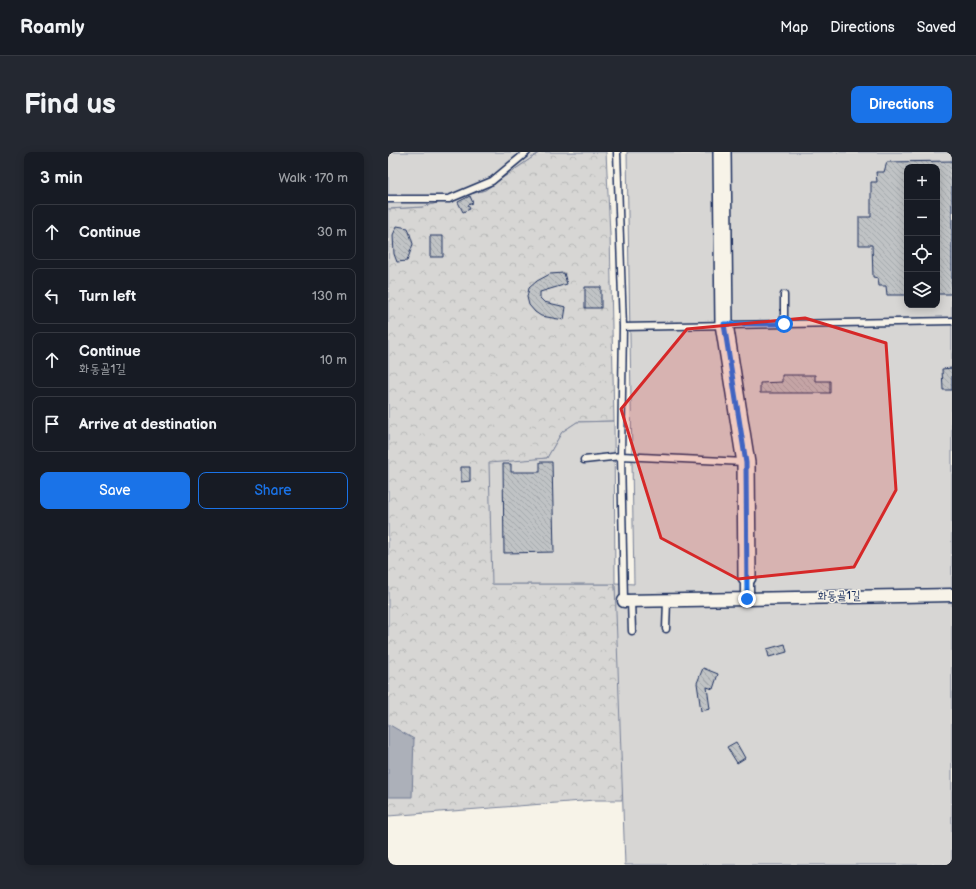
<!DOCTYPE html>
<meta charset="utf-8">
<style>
:root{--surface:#171b24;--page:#242831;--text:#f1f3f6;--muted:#9ea1a6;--line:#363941;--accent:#1a73e8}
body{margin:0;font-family:"Balsamiq Sans","Poor Story",sans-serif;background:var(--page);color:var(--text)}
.controls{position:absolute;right:12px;top:12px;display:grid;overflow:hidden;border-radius:8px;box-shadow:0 2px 10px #0003}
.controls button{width:36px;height:36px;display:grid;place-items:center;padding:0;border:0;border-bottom:1px solid var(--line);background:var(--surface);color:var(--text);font:20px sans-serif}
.stop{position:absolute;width:12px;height:12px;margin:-9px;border:3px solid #1a73e8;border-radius:50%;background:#fff}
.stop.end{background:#1a73e8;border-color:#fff;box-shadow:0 1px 4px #0008}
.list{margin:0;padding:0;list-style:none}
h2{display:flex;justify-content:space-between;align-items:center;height:52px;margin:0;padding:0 16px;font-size:17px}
h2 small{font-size:13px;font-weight:400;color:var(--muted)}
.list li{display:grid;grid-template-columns:26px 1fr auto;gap:12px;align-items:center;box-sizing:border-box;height:56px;margin:0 8px 8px;padding:0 8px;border:1px solid var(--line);border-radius:8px}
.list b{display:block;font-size:15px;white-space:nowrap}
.list p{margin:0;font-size:13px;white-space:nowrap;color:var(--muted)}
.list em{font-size:13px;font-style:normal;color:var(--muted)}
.actions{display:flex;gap:8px;padding:12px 16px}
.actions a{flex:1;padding:9px 0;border:1px solid var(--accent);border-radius:8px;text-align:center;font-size:14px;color:var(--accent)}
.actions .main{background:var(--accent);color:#fff}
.icon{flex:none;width:22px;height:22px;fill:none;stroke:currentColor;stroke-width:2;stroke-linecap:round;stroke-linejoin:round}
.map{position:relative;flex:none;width:564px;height:713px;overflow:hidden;border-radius:8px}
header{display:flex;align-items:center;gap:24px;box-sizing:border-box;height:56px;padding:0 20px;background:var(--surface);border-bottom:1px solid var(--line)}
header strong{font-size:19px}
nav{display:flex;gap:22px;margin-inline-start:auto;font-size:14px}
.intro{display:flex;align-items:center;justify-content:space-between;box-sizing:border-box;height:96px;padding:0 24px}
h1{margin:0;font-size:28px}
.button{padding:10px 18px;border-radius:8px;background:var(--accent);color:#fff;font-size:14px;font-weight:700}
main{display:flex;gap:24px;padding:0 24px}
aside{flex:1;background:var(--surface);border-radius:8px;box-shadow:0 2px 10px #0003}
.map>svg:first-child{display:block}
.park{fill:url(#park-crowns);stroke:#798299}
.pitch{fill:#d7d6d4;stroke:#798299;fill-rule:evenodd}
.water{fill:#acb0b9;stroke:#727c95}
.building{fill:url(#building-back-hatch);stroke:#1b2f5e}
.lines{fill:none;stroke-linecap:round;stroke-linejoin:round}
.lane-casing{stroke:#1b2f5e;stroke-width:9}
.street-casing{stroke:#1b2f5e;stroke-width:15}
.secondary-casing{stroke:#1b2f5e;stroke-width:20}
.lane{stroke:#f7f3e8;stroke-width:6}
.street{stroke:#f7f3e8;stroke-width:12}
.secondary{stroke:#f7f3e8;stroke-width:17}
.route{stroke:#1a73e8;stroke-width:5}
.marked{fill:#d62828;fill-opacity:0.2;stroke:#d62828;stroke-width:3;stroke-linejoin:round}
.labels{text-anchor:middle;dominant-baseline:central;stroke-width:3;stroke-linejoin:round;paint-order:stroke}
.street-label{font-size:12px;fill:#1b2f5e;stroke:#f7f3e8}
</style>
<header>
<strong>Roamly</strong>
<nav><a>Map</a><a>Directions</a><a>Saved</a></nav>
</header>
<div class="intro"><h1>Find us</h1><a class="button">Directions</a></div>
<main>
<aside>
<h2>3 min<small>Walk · 170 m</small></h2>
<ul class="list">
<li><svg class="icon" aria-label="ahead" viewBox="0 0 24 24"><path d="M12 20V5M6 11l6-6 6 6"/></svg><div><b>Continue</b></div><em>30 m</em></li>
<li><svg class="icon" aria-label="left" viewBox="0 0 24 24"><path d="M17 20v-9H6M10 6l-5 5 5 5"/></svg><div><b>Turn left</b></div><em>130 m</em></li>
<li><svg class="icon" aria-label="ahead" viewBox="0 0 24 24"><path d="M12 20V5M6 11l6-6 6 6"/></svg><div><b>Continue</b><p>화동골1길</p></div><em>10 m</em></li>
<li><svg class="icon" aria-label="arrive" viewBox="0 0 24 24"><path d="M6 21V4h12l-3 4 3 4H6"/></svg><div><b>Arrive at destination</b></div></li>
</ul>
<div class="actions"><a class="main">Save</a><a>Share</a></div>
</aside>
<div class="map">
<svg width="564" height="713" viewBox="0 0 564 713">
<defs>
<pattern id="park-crowns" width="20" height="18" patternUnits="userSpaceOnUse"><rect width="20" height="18" fill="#d7d6d4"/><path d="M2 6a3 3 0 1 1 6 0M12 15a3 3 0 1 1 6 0" fill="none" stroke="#b8b8b8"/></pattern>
<pattern id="building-back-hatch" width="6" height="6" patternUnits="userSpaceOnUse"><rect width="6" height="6" fill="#c0c3c5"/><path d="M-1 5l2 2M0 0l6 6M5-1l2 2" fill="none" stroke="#a4a8ac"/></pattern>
</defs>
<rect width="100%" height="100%" fill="#f7f3e8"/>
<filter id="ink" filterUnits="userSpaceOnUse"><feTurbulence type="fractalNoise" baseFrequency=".025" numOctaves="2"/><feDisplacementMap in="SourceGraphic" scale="8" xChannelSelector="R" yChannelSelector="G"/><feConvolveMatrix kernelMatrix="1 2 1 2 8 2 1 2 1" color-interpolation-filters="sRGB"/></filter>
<g filter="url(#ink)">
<!-- park -->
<path class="park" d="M152,0H218L222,82L226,269L189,270L174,280L159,306L102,312L105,432H227L237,595L234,648H207L0,664V57L34,55L97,38Z"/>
<!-- pitch -->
<path class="pitch" d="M0,0H152L97,38L34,55L0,57Z
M239,0H564V713H237L227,432H104L101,311L159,306L174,280L189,270L226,269L227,431L246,432ZM519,15H549V153H519Z"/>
<!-- water -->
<path class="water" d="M0,572L26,587L24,645H0Z"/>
<!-- building -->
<path class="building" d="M564,9V142H549V15H519V143H499L498,134H491L490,126L485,125L484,93H471V65H483V30H489L488,20H496L499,10Z
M82,44L85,51L80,53L82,57L75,60L70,50Z
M9,74L20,76L25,92L19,109L9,110L6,102L5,83Z
M42,84H55V105H42Z
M176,121L179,132L152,140V146L156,150L178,155L176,168L153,164L147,160L141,153L139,145L141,136L149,129L162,122Z
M197,135H213V156H197Z
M564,216V238H555L554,217Z
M394,223H427V229H442V241H372V231L394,230Z
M152,310H164L166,400L116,401L115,312H123V320H152Z
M73,315H82V329L73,330Z
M397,492L399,500L381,505L379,497Z
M315,516L330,522L325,537L319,535L322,557L313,559L309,531Z
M348,590L357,606L349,611L339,595Z"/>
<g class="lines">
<!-- lane casing -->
<g class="lane-casing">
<path id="lane" d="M229,0L235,175L233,304L236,449
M0,47H61L104,29L139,0
M396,143V172
M235,175L564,169
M196,308L233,304L356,310
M243,449L244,479
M278,477L279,449"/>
</g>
<!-- street casing -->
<g class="street-casing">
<path id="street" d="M359,425V447L564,443
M236,449L359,447"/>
</g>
<!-- secondary casing -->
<g class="secondary-casing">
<path id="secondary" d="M334,0L336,172L358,311L359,425"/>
</g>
<!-- lane -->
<use href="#lane" class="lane"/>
<!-- street -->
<use href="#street" class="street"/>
<!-- secondary -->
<use href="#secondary" class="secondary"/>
</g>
</g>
<g class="lines" filter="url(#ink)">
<!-- route -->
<path class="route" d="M359,447L358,311L336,172H396"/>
</g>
<!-- marked area -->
<path class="marked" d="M417,166L498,191L508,338L466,415L350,427L273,386L233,257L299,177Z"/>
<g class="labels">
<!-- street labels -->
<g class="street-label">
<text transform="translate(451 444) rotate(-1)">화동골1길</text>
</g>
</g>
</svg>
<div class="controls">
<button>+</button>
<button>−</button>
<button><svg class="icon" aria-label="locate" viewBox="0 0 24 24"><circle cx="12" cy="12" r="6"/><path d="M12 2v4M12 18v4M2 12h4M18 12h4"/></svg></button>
<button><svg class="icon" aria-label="layers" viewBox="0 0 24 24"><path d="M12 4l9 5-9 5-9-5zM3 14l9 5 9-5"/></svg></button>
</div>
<div class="stop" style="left:396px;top:172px"></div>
<div class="stop end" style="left:359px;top:447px"></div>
</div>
</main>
